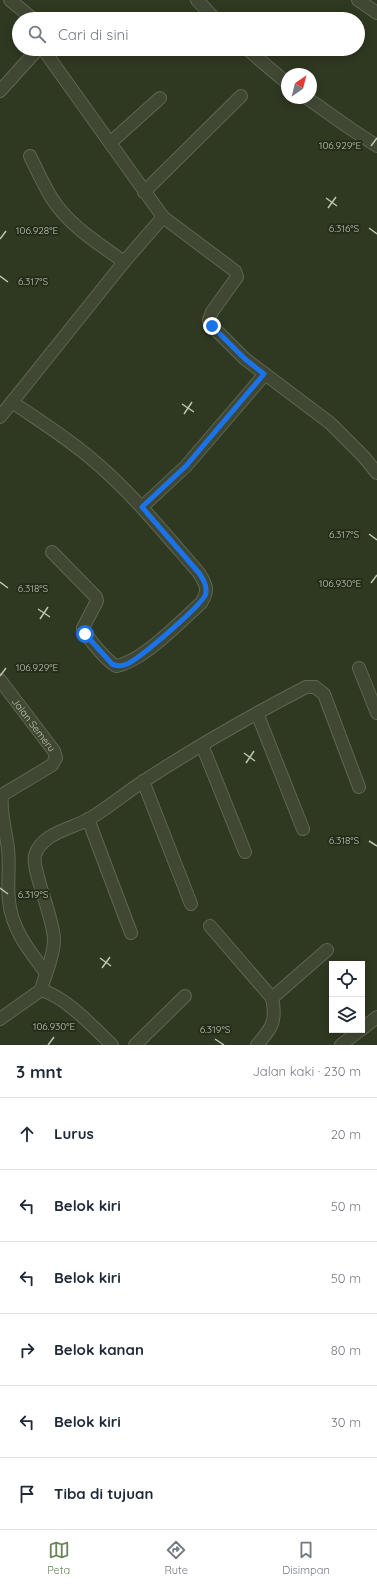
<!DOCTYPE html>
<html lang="id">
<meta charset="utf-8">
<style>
:root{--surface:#fff;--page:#f2f2f3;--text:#1f2937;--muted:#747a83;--line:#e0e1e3;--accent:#698559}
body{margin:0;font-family:Quicksand,sans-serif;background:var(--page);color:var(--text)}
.controls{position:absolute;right:12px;bottom:12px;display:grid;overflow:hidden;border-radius:0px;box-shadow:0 2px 10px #0003}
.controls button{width:36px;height:36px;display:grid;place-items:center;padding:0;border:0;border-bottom:1px solid var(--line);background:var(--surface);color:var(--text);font:20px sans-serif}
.compass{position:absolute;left:281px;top:68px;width:36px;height:36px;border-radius:50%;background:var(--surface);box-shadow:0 2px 10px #0003;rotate:35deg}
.stop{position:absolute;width:12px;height:12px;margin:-9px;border:3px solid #1a73e8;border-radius:50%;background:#fff}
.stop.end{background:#1a73e8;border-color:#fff;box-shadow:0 1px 4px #0008}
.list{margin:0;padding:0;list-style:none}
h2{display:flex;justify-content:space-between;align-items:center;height:52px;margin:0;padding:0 16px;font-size:17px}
h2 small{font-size:13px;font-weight:400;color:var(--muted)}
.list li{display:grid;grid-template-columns:26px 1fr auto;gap:12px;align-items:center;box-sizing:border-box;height:72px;padding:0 16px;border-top:1px solid var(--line)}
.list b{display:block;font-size:15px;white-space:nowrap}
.list em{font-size:13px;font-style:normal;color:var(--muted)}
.icon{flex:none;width:22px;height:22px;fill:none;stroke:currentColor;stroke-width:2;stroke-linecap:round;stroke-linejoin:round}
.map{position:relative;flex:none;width:377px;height:1045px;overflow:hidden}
.search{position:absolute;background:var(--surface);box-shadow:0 2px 10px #0003;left:12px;right:12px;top:12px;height:44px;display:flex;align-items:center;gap:10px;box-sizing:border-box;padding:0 14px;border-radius:22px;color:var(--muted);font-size:15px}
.sheet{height:484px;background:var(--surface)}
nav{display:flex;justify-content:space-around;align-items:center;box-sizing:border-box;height:56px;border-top:1px solid var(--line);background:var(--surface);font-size:11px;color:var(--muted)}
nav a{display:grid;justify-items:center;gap:2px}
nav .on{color:var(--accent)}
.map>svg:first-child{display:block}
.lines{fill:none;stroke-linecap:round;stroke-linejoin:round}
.minor-casing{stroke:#5e6652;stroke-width:14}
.minor{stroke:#404834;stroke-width:12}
.route{stroke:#1a73e8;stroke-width:5}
.ticks{fill:none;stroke:#bbc5af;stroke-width:1.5}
.labels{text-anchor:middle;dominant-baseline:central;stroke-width:4;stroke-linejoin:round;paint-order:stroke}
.street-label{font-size:10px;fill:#bbc5af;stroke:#252d1a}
.ticks-label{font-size:10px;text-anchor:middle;fill:#bbc5af;stroke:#252d1a;stroke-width:4;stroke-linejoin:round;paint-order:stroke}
</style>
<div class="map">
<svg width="377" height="1045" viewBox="0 0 377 1045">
<rect width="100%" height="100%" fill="#2f3821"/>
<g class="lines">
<!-- minor casing -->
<g class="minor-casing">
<g id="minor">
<path d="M10,0L33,19"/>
<path d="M197,0L215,19"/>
<path d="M358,0L377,13"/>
<path d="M43,49L163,217L235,271L237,277L212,312L209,320L212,326L245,359L330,423L364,457L377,473"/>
<path d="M247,49L287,83"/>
<path d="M0,91L38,49"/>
<path d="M307,98L351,129L377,146"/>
<path d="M110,143L160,98"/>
<path d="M30,156C37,170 43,184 51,197C68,225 98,243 124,262"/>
<path d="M144,192L241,96"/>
<path d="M12,402C40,421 69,439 94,461C133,494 166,535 199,573C207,586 209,590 201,603C180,622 143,661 116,666C107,661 87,638 83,628L97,601L96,597L52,552"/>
<path d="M0,417L124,262L163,217"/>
<path d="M142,507L186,466L265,374"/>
<path d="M359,668L377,713"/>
<path id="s1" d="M0,680L54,751L56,758L52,765L2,795C0,813 6,831 8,849C10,866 7,884 9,901C12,930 29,950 46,973"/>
<path d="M257,713L303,829"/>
<path d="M202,745L245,852"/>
<path d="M143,781L191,904"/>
<path d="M88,819L131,933"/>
<path d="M210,926L272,998"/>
<path d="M41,990C45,974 54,957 54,940C54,918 31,869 35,855C42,833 71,829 89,819C108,808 125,793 144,781C196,747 250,716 306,687H315L324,694L359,787"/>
<path d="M0,1019L41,990C66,997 93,1027 112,1045"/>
<path d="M362,1029L377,1017"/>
<path d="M135,1045L185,996"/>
<path d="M257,1045C272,1028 277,1021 272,998L327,950"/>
<path d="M341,1045L360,1030"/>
</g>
</g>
<!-- minor -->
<use href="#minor" class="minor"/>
</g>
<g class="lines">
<!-- route -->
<path class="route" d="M85,634L112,664C117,667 122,666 127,664C139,659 205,603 206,593C207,585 203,579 199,573L142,507L186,466L264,374L245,359L212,326"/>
</g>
<!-- ticks -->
<path class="ticks" d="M371,146L377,138M326,198L337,206M328,208L336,197M369,228L377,234M0,239L6,231M0,276L8,282M182,404L194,412M184,414L192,402M369,534L377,540M0,582L8,588M371,583L377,575M38,609L50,617M40,619L48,607M0,676L6,668M244,753L255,761M246,763L254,751M369,841L377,846M0,888L8,894M100,958L111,966M102,968L110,957M215,1039L224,1045M48,1045L54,1037"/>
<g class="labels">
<!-- street labels -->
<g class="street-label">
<text stroke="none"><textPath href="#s1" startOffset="56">Jalan Semeru</textPath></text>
</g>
</g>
<g class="ticks-label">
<text x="340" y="149">106.929°E</text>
<text x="344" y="232">6.316°S</text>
<text x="37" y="234">106.928°E</text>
<text x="33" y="285">6.317°S</text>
<text x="344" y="538">6.317°S</text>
<text x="340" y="587">106.930°E</text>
<text x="33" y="592">6.318°S</text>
<text x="37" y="671">106.929°E</text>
<text x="344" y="844">6.318°S</text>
<text x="33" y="898">6.319°S</text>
<text x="54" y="1030">106.930°E</text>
<text x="215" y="1033">6.319°S</text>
</g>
</svg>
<div class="controls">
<button><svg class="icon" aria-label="locate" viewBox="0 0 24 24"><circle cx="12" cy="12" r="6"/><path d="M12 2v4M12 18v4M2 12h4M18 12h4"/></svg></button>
<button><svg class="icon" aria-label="layers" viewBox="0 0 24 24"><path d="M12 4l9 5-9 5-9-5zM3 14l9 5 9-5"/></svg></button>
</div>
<svg class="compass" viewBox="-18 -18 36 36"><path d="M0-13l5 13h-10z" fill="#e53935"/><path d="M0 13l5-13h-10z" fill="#747a83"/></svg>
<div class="stop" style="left:85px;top:634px"></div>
<div class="stop end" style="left:212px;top:326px"></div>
<div class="search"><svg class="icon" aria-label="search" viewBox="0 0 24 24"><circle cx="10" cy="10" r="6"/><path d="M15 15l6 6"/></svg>Cari di sini</div>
</div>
<section class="sheet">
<h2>3 mnt<small>Jalan kaki · 230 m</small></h2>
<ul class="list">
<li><svg class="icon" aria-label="ahead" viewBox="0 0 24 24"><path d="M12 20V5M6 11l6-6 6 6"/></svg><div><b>Lurus</b></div><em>20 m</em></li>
<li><svg class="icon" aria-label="left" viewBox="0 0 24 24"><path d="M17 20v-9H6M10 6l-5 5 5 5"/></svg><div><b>Belok kiri</b></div><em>50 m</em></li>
<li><svg class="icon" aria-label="left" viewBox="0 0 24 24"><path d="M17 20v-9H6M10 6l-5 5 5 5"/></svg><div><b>Belok kiri</b></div><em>50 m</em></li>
<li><svg class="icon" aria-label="right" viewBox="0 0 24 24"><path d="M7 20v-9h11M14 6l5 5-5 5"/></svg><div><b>Belok kanan</b></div><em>80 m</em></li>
<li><svg class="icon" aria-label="left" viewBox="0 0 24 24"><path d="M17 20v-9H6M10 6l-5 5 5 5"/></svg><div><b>Belok kiri</b></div><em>30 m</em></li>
<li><svg class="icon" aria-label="arrive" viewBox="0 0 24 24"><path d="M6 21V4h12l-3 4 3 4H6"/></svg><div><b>Tiba di tujuan</b></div></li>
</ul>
</section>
<nav>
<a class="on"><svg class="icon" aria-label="map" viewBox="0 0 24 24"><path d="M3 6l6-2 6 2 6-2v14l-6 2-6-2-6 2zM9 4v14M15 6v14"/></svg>Peta</a>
<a><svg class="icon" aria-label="directions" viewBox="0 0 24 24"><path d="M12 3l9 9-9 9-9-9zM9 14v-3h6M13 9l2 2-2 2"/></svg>Rute</a>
<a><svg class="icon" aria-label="saved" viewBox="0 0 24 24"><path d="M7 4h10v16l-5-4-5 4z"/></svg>Disimpan</a>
</nav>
